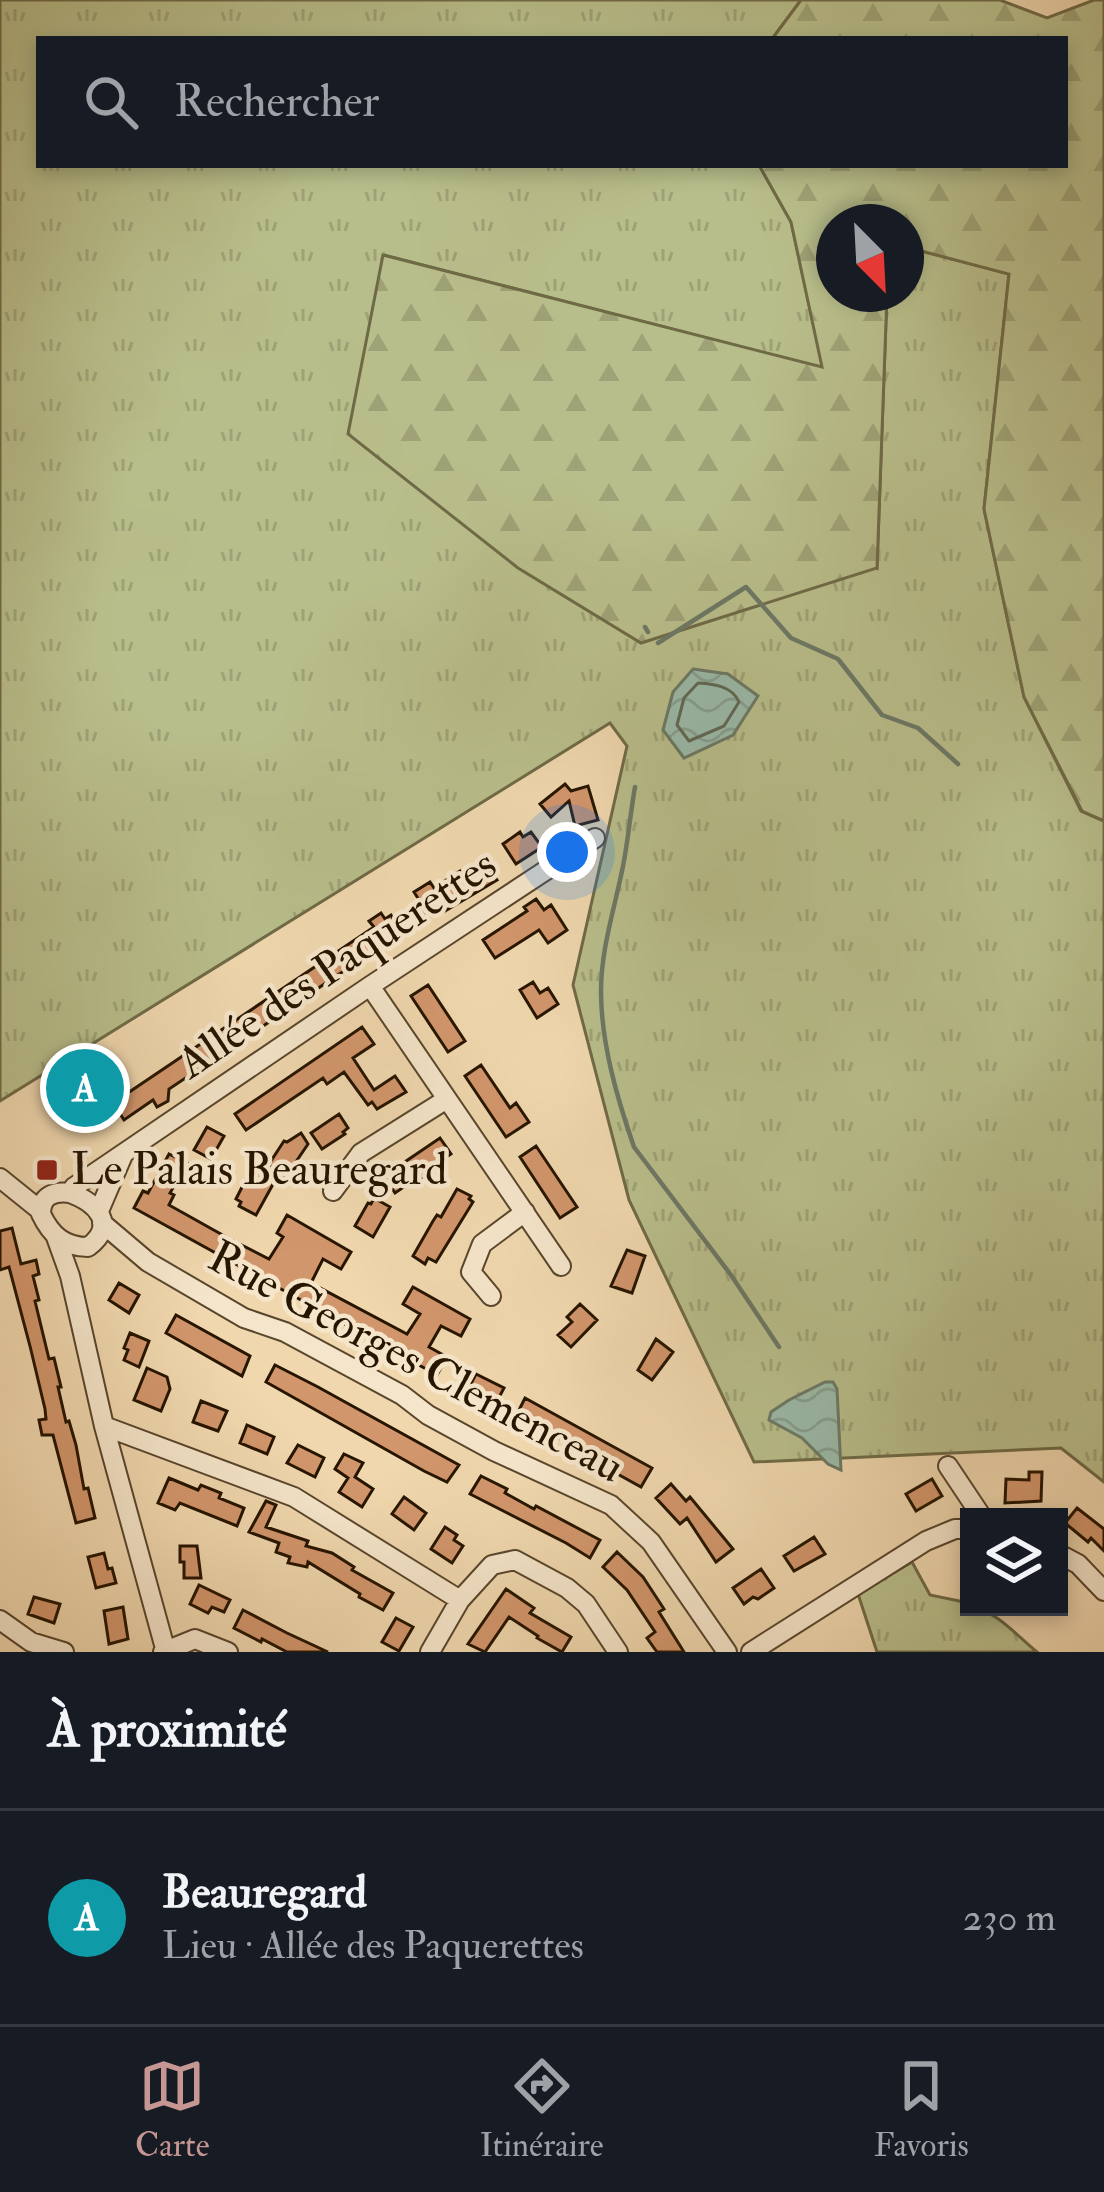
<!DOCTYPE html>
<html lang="fr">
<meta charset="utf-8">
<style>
:root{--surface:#171b24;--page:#242831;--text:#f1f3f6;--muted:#9ea1a6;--line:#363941;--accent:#c59692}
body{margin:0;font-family:"IM FELL Double Pica",serif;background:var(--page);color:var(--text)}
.controls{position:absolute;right:36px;bottom:36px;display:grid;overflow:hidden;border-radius:0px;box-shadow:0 6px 18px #0003}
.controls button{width:108px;height:108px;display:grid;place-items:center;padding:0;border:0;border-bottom:3px solid var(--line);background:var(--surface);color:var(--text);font:60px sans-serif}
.compass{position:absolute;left:816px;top:204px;width:108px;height:108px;border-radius:50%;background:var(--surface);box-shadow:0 6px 18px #0003;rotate:156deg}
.you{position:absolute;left:567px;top:852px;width:42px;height:42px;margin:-30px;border:9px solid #fff;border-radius:50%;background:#1a73e8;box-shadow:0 0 0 18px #1a73e833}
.badge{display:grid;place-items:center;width:78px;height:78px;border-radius:50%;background:var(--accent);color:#fff;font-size:39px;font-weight:700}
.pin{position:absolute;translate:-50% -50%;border:6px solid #fff;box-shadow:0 3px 12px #0006}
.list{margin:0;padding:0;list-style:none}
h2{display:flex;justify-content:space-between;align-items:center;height:156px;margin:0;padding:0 48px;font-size:51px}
h2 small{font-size:39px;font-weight:400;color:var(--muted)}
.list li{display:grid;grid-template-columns:78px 1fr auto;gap:36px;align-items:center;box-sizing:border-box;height:216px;padding:0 48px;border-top:3px solid var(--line)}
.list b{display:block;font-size:45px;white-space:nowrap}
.list p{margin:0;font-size:39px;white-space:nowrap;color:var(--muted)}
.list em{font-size:39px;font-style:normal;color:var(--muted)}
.icon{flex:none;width:66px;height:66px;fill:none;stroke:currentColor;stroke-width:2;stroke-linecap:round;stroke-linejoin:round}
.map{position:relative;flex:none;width:1104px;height:1652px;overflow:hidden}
.search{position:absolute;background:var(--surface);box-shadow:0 6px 18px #0003;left:36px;right:36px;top:36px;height:132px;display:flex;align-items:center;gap:30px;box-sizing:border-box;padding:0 42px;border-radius:0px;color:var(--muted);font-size:45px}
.sheet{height:372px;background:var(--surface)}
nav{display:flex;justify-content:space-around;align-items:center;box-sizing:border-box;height:168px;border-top:3px solid var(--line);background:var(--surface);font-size:33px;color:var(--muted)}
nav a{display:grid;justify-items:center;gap:6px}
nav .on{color:var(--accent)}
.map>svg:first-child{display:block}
.grass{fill:url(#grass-tufts);stroke:#6f6a46;stroke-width:3}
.forest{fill:url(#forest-firs);stroke:#6f6a46;stroke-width:3}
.water{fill:url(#water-waves);stroke:#6c7865;stroke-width:3}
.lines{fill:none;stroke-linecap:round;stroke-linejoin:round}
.shore{stroke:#606854;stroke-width:3}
.stream{stroke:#6c7865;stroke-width:4.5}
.building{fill:#d2966c;stroke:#261500;stroke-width:3}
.minor-casing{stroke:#58462c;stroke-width:22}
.minor{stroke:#f5e5ca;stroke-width:18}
.poi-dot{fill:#8f2418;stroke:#f5e5ca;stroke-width:4.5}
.labels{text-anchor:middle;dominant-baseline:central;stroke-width:9;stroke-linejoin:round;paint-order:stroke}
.street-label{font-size:45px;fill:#261500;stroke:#f5e5ca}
.poi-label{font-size:45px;fill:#261500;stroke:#f5e5ca;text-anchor:start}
</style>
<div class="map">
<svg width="1104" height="1652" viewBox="0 0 1104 1652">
<defs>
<pattern id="grass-tufts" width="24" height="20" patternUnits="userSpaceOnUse" patternTransform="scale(3)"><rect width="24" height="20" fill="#b8be8b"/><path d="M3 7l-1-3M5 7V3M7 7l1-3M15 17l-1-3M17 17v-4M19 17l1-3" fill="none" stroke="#9ea276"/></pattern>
<pattern id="forest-firs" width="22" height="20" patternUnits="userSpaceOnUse" patternTransform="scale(3)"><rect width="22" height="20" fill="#b8be8b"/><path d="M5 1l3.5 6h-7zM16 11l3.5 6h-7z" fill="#9ea276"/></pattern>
<pattern id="water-waves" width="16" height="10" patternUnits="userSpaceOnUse" patternTransform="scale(3)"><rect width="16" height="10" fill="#9abaa9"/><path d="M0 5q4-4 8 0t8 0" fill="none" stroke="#859f90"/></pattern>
</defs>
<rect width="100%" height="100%" fill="#f0d7ae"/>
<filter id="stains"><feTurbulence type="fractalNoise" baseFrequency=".00167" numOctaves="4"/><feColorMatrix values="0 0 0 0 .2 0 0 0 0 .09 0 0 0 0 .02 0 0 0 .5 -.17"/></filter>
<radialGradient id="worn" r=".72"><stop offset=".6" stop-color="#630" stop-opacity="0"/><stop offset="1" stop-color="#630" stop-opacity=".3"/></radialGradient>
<!-- grass -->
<path class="grass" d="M0,0H801L772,39H39V165H759L791,222L823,368L384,255L877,568L887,294H906V247L1009,274L984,509L1024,697L1081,811L1104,821V1482L1061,1448L754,1462L629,1200L573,985L627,746L610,723L0,1101Z
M912,1562L930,1595L969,1603V1607C995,1609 1017,1636 1037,1652H877L858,1594Z"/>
<!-- forest -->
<path class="forest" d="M801,0H1000L1047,18L1094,0H1104V821L1082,811L1024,697L984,509L1009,274L906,247V222H834V294H887L877,568L641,643L518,568L348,434L383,255L822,367L791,222L759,165H1065V39H772Z"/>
<!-- water -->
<path class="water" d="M693,669L728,674L758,696L733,735L684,758L663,730L673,692Z
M825,1382H833L837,1389L841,1470L828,1464L802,1438L769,1420L771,1412L789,1400Z"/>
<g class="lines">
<!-- shore -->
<path class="shore" d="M698,683C714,684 732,686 739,702L724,726L689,741L677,725L684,698Z"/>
<!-- stream -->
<path class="stream" d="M645,627L648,632
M658,643L746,587L791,638L838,659L882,715L918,728L958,764
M635,787C630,815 628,843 622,871C614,910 601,950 601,991C601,1043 617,1098 634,1147L731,1275L779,1347"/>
</g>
<!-- building -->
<path class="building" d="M565,784L571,791L588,786L598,820L575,826L569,801L551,817L540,804Z
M520,832L523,837L531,832L542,847L516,864L503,844Z
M485,863L497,880L440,914L438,911L421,922L420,920L305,997L308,1000L286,1015L284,1012L169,1089L168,1101L157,1107L153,1100L124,1120L113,1103L374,927L369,921L381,913L385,919L391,915L394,920L421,903L414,892L430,882L434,888L460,871L464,877Z
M536,899L544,910L551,905L567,930L548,943L539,930L495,958L483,940L527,911L524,907Z
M533,982L540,993L548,988L558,1004L537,1018L520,990Z
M428,985L465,1041L448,1052L411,996Z
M362,1027L374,1044L353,1058L374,1090L395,1076L406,1092L377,1109L372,1102L368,1105L344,1072L327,1084L323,1078L246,1130L235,1114Z
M481,1065L510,1108L516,1103L529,1122L506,1137L465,1076Z
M339,1114L348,1128L343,1132L345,1134L322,1149L311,1133Z
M207,1127L224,1136L211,1159L194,1150Z
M301,1133L308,1144L287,1175L285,1174L280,1181L277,1177L256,1215L239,1206L241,1202L236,1199L252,1167L258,1163L274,1172L269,1164L284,1141L287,1142Z
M440,1138L451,1154L430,1169L432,1173L419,1181L417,1178L395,1193L384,1176Z
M536,1146L577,1207L560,1218L520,1157Z
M169,1154L187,1163L170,1193L174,1195L169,1205L228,1238L269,1259L283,1237L277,1233L287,1215L351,1252L341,1269L323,1259L311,1283L407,1334L420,1314L403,1304L413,1287L470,1319L461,1336L441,1326L429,1347L447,1357L437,1375L134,1208L143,1191L148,1193Z
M457,1189L471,1196L469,1199L473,1202L436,1262L428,1258L425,1264L413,1256L433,1221L437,1215L441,1217Z
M374,1198L390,1207L373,1237L355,1226L368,1203L371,1204Z
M12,1228L21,1264L36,1260L39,1274L33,1276L39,1300L35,1301L49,1359L54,1358L61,1387H58L66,1422L69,1421L76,1445L84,1489L88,1488L95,1518L76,1523L53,1435H42L39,1420L46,1419L45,1409L30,1346L9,1267L0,1270V1231Z
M627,1250L645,1256L632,1293L611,1286Z
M119,1283L139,1295L129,1313L109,1300Z
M580,1304L597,1320L571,1347L558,1335L572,1322L567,1317Z
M176,1315L250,1356L242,1376L166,1333Z
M130,1333L149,1341L139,1367L124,1360L128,1350L124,1348Z
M656,1339L673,1352L652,1380L638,1370Z
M275,1365L318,1387L459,1465L447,1482L424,1471L266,1382Z
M147,1368L167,1377L170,1389L161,1411L134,1400Z
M476,1374L504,1388L494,1407L466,1393Z
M525,1398L652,1468L641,1487L576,1451L578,1448L516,1416Z
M201,1401L227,1411L218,1431L193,1422Z
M247,1425L274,1437L267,1454L240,1443Z
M298,1445L324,1458L315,1477L287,1463Z
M344,1454L363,1463L355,1477L373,1489L362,1507L339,1492L348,1478L335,1469Z
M1029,1472H1042L1041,1501L1005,1503L1006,1479L1029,1480Z
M481,1476L507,1489L505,1493L534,1509L536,1506L600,1540L590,1558L566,1543L470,1494Z
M169,1478L198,1490L201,1485L221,1493L219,1498L244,1508L237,1526L180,1503L175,1510L158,1503Z
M932,1479L942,1496L916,1511L906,1494Z
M671,1484L686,1501L690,1497L733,1549L716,1562L687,1518L680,1524L656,1498Z
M404,1497L426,1513L414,1530L392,1514Z
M266,1501L276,1505L266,1527L308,1541L306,1546L332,1553L354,1567L352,1570L393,1593L383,1610L359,1597L360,1594L308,1562L307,1567L288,1563L290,1557L276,1552L279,1543L249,1532Z
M1077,1508L1104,1529V1551L1091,1538L1088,1542L1065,1523Z
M445,1527L457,1535L454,1540L463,1546L452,1563L431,1549Z
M814,1537L825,1554L794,1571L784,1556Z
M180,1546H197L201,1578H184V1562H180Z
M617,1552L643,1577L664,1609L659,1612L684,1652H657L647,1638L655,1632L627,1590L603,1567Z
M104,1553L108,1569L112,1568L116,1583L96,1588L88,1557Z
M761,1569L774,1588L758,1599L753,1597L744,1604L733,1588Z
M199,1585L230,1600L224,1612L212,1607L208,1613L190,1604Z
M506,1589L534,1608L530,1613L571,1637L562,1652L537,1638L538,1636L509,1617L485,1652L468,1644Z
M34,1597L60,1604L54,1623L28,1614Z
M123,1607L128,1639L109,1644L104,1611Z
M243,1610L287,1633L328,1652H287L262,1639L261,1642L234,1628Z
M396,1618L413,1627L399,1651L382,1642Z"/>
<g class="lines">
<!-- minor casing -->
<g class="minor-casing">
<path id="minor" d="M370,986L561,1266
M0,1178L41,1211
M333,1191L361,1153L447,1099
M70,1193L74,1187L370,986L595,838
M70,1193C97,1203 118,1225 88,1247C64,1247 51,1235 41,1214C41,1196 53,1191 70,1193Z
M99,1211L123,1155
M102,1223L148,1262L244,1318L285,1332L402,1395L428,1415L494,1451L611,1505L651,1542L727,1652
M56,1237L70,1276L104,1426L166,1652
M491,1296L471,1272L482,1244L525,1212
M104,1426L294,1497L460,1600L430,1652
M948,1466L982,1517
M1059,1554L1078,1564L1104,1591
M460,1600L492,1565L515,1560L567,1588L586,1604L618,1652
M0,1620L31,1642L64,1652
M163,1652L195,1639L228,1652
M751,1652L926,1541L955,1529H969"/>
</g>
<!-- minor -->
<use href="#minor" class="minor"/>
</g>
<!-- markers -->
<rect class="poi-dot" x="35" y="1158" width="24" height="24" rx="6"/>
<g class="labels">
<!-- street labels -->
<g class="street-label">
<text transform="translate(337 964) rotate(-34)">Allée des Paquerettes</text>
<text transform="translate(416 1362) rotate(28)">Rue Georges Clemenceau</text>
</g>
<!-- poi labels -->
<g class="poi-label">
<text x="71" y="1170">Le Palais Beauregard</text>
</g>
</g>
<rect width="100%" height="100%" filter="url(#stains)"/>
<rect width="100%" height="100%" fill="url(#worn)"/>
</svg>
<div class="controls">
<button><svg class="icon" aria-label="layers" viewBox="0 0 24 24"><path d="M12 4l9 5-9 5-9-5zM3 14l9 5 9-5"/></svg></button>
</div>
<svg class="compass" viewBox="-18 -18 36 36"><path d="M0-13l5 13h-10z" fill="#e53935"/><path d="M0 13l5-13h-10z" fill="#9ea1a6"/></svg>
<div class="you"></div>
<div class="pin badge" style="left:85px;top:1088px;background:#0f9aa8">A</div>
<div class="search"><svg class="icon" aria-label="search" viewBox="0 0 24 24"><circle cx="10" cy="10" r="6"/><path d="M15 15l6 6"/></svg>Rechercher</div>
</div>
<section class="sheet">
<h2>À proximité<small></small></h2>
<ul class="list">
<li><span class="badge" style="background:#0f9aa8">A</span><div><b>Beauregard</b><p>Lieu · Allée des Paquerettes</p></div><em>230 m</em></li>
</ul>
</section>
<nav>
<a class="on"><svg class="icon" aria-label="map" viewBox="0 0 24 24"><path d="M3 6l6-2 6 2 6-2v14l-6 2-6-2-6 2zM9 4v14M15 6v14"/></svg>Carte</a>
<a><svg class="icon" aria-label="directions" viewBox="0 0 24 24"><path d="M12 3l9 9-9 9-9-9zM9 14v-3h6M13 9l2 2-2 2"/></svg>Itinéraire</a>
<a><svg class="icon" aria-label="saved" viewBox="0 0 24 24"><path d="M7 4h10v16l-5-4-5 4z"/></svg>Favoris</a>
</nav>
